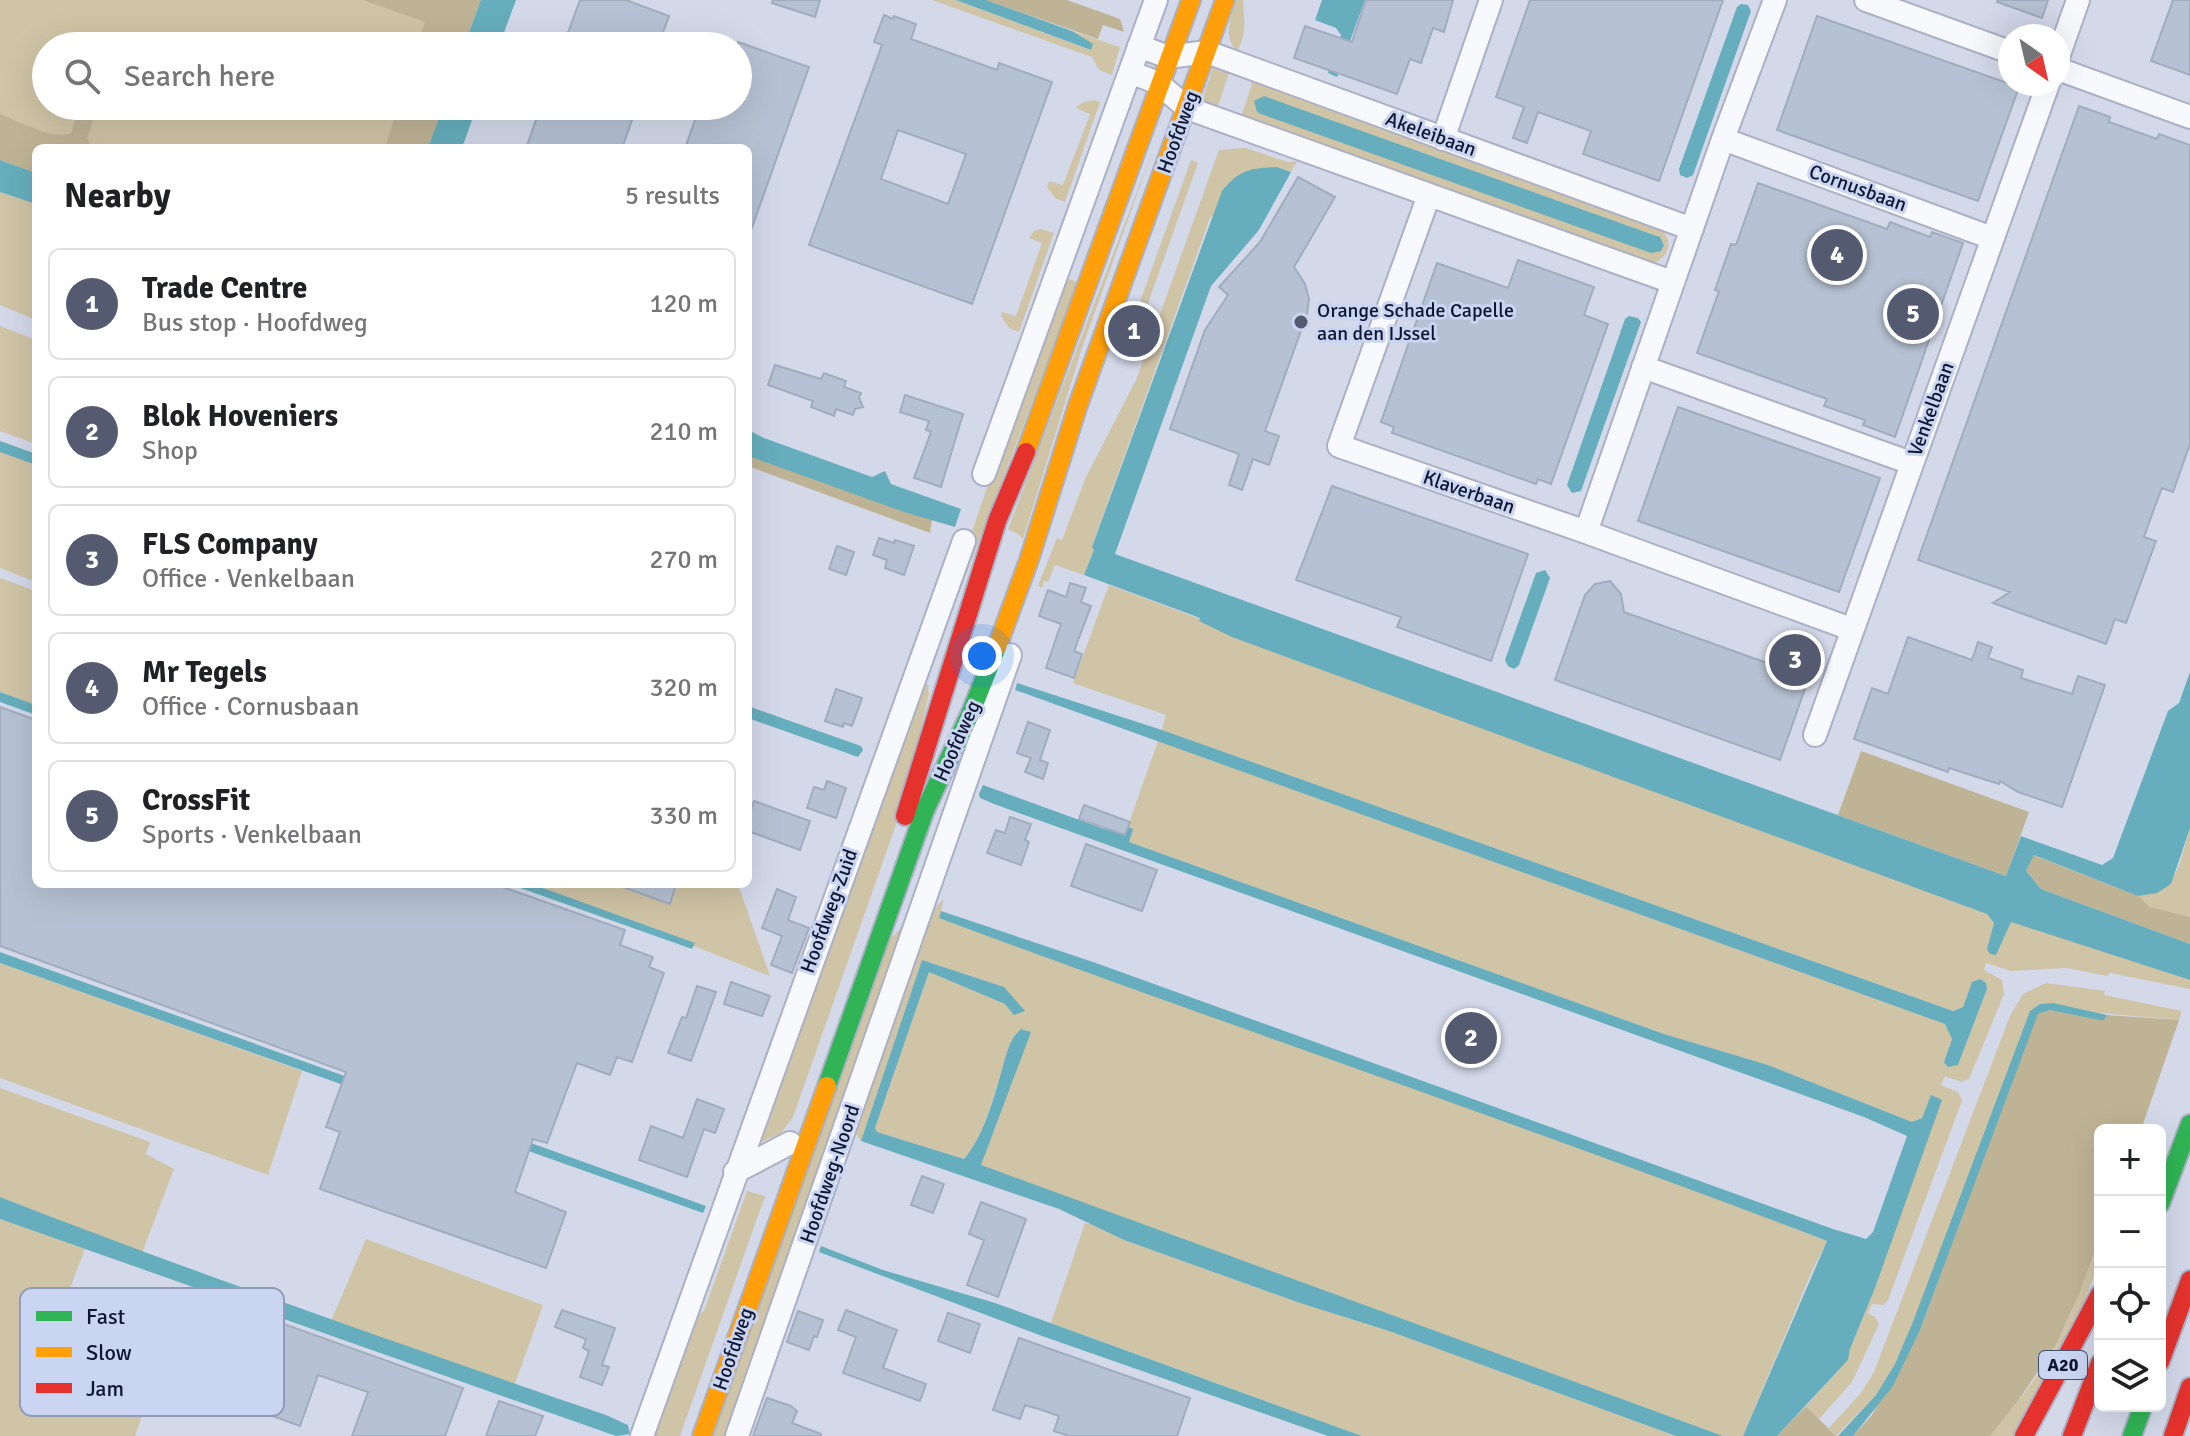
<!DOCTYPE html>
<meta charset="utf-8">
<style>
:root{--surface:#fff;--page:#f2f2f2;--text:#202124;--muted:#757577;--line:#e0e0e0;--accent:#545b71}
body{margin:0;font-family:Signika,sans-serif;background:var(--page);color:var(--text)}
.controls{position:absolute;right:24px;bottom:24px;display:grid;overflow:hidden;border-radius:12px;box-shadow:0 8px 32px #0002}
.controls button{width:72px;height:72px;display:grid;place-items:center;padding:0;border:0;border-bottom:2px solid var(--line);background:var(--surface);color:var(--text);font:40px sans-serif}
.compass{position:absolute;left:1998px;top:24px;width:72px;height:72px;border-radius:50%;background:var(--surface);box-shadow:0 8px 32px #0002;rotate:146deg}
.you{position:absolute;left:982px;top:656px;width:28px;height:28px;margin:-20px;border:6px solid #fff;border-radius:50%;background:#1a73e8;box-shadow:0 0 0 12px #1a73e833}
.badge{display:grid;place-items:center;width:52px;height:52px;border-radius:50%;background:var(--accent);color:#fff;font-size:26px;font-weight:700}
.pin{position:absolute;translate:-50% -50%;border:4px solid #fff;box-shadow:0 2px 8px #0006}
.list{margin:0;padding:0;list-style:none}
h2{display:flex;justify-content:space-between;align-items:center;height:104px;margin:0;padding:0 32px;font-size:34px}
h2 small{font-size:26px;font-weight:400;color:var(--muted)}
.list li{display:grid;grid-template-columns:52px 1fr auto;gap:24px;align-items:center;box-sizing:border-box;height:112px;margin:0 16px 16px;padding:0 16px;border:2px solid var(--line);border-radius:12px}
.list b{display:block;font-size:30px;white-space:nowrap}
.list p{margin:0;font-size:26px;white-space:nowrap;color:var(--muted)}
.list em{font-size:26px;font-style:normal;color:var(--muted)}
.icon{flex:none;width:44px;height:44px;fill:none;stroke:currentColor;stroke-width:2;stroke-linecap:round;stroke-linejoin:round}
.map{position:relative;flex:none;width:2190px;height:1436px;overflow:hidden}
.search{position:absolute;background:var(--surface);box-shadow:0 8px 32px #0002;left:32px;top:32px;width:720px;height:88px;display:flex;align-items:center;gap:20px;box-sizing:border-box;padding:0 28px;border-radius:44px;color:var(--muted);font-size:30px}
.panel{position:absolute;background:var(--surface);box-shadow:0 8px 32px #0002;left:32px;top:144px;width:720px;height:744px;border-radius:12px}
.map>svg:first-child{display:block}
.green{fill:#d0c4a6;fill-rule:evenodd}
.forest{fill:#bfb395}
.water{fill:#66aebd}
.building{fill:#b6c2d3;stroke:#9fadbf;stroke-width:2;fill-rule:evenodd}
.lines{fill:none;stroke-linecap:round;stroke-linejoin:round}
.street-casing{stroke:#aab1c6;stroke-width:26}
.fast-casing{stroke:#aab1c6;stroke-width:22}
.slow-casing{stroke:#aab1c6;stroke-width:22}
.jam-casing{stroke:#aab1c6;stroke-width:22}
.street{stroke:#f8f9fc;stroke-width:22}
.fast{stroke:#30b455;stroke-width:18}
.slow{stroke:#ff9f0a;stroke-width:18}
.jam{stroke:#e5322d;stroke-width:18}
.poi-dot{fill:#545b71;stroke:#cad5f2;stroke-width:3}
.labels{text-anchor:middle;dominant-baseline:central;stroke-width:6;stroke-linejoin:round;paint-order:stroke}
.shield{fill:#cad5f2;stroke:#47506b;stroke-width:2}
.shield-label{font-size:18px;font-weight:bold;fill:#0f1731}
.street-label{font-size:20px;fill:#0f1731;stroke:#cad5f2}
.poi-label{font-size:20px;fill:#0f1731;stroke:#cad5f2;text-anchor:start}
.key{fill:#cad5f2;stroke:#929cb8;stroke-width:2}
.key-label{font-size:22px;fill:#0f1731}
</style>
<div class="map">
<svg width="2190" height="1436" viewBox="0 0 2190 1436">
<rect width="100%" height="100%" fill="#d3d9e9"/>
<!-- green -->
<path class="green" d="M0,0H463L445,46H46V106H422L406,148H36L0,161Z
M932,0H956L1090,50L1092,44L1072,31L1120,47L1112,75L1099,70L1092,57Z
M1237,0H1243C1244,17 1247,36 1237,51C1222,36 1231,17 1237,0Z
M1213,67L1229,73L1218,106L1202,101Z
M1253,81L1656,225C1676,238 1671,261 1647,264L1267,130L1242,114ZM1264,96L1654,235L1660,237L1664,244L1661,251Z
M1093,100L1100,102L1065,202L1055,198L1047,187L1049,181L1063,185L1090,114L1076,108L1081,103Z
M1154,147L1082,348L1023,539L1018,534L1008,529Z
M1245,148L1288,162L1297,161L1291,172L1277,167L1210,218L1092,546L1094,550L1084,575L1055,565L1048,582L1044,581L1042,588L1038,586L1057,538L1062,540L1086,477L1137,378L1219,150Z
M1191,160L1198,163L1141,323L1133,321Z
M0,192L36,204V320L0,305Z
M1041,229L1054,233L1019,332L1009,328L1001,316L1002,312L1016,316L1042,243L1029,238L1034,231Z
M1066,278L1078,282L959,593L952,590L991,476L996,477Z
M0,326L36,340V444L0,431Z
M0,452L36,465V582L0,568Z
M0,578L36,591V705L0,692Z
M1109,585L1987,914L1994,923L1987,949L1996,954L2011,921L2190,980V989L2110,973L2107,976L2067,968L2011,971L1986,963L1984,970L2002,980L2004,994L1969,1079L1961,1082L1945,1076L1941,1085L1958,1092L1962,1100L1960,1106L1888,1300L1884,1305L1872,1304L1868,1313L1875,1317L1879,1324L1852,1382L1819,1419L1806,1406L1848,1360L1850,1349L1875,1288L1931,1095L1922,1118L1912,1122L1768,1065L1664,1034L1129,842L1128,826L1158,741L1945,1024L1952,1039L1944,1062L1958,1065L1987,989L1986,983L1972,982L1963,1007L1953,1011L1162,730L1166,715L1073,683Z
M924,683L928,685L929,695L898,819L793,1117L781,1133L761,1142L772,1113L770,1110Z
M2190,828V917L2150,907L2138,896C2181,889 2178,864 2190,828Z
M532,884H738L770,976L694,946V943Z
M944,899L939,918L1656,1175L1827,1241L1812,1271L1743,1436H1723L980,1165L1030,1032L1021,1029C1008,1040 1006,1057 1001,1073C992,1101 983,1137 964,1159L877,1132L875,1128L929,972L1005,1004L1004,987L922,960L861,1141L853,1129L928,915Z
M901,928L906,930L731,1436H709L887,942Z
M0,963L302,1071L268,1175L0,1078Z
M2046,983L2105,991L2104,995L2182,1011L2179,1020L2100,1013L1914,1319L1895,1364L1876,1395L1836,1436L1829,1428L1861,1393L1874,1372L2010,1016L2023,994Z
M0,1088L150,1142L146,1154L174,1169L142,1253L0,1197Z
M747,1191L765,1196L680,1436H652L695,1316L704,1311Z
M0,1219L85,1249L45,1353L150,1393L135,1436H0Z
M1085,1223L1096,1225L1124,1240L1297,1302L1389,1331L1676,1436H1362L1051,1323Z
M2100,1237V1261L2063,1355L2016,1436H1990C2014,1406 2041,1375 2058,1340C2075,1307 2087,1272 2100,1237Z
M366,1239L543,1305L515,1384L331,1321Z"/>
<!-- forest -->
<path class="forest" d="M363,0H481L464,46H417L425,22Z
M986,0H1067L1120,19L1124,32L1103,25L1098,39Z
M80,106H98L87,138L91,145L101,148H36V173L0,160V114C19,121 51,140 71,133Z
M398,106H443L428,148H385Z
M748,456L932,520L930,533L748,466Z
M1861,751L2029,812L2006,876L1838,815Z
M2033,855L2138,896L2150,907L2190,917V944L2041,889L2026,871Z
M2050,1010L2099,1020H2104L2107,1015L2179,1020L2141,1130H2100V1237L2079,1294L2057,1343L2018,1401L1990,1436H1853L1872,1415L1920,1330L2038,1014Z
M1806,1406L1836,1436H1777Z"/>
<!-- water -->
<path class="water" d="M481,0H516L499,46H464Z
M956,0H986L1072,31L1093,44L1091,50Z
M1322,0H1365L1337,77L1328,73L1341,35L1336,28L1315,20Z
M1741,4L1748,5L1751,11L1693,175L1687,178L1680,175L1679,169L1737,7Z
M1264,96L1654,235L1660,237L1664,245L1661,251L1651,253L1261,114L1257,112L1254,101Z
M443,106H477L462,148H428Z
M0,160L36,173V204L0,192Z
M1277,167L1291,172L1259,230L1211,286L1115,554L2006,876L2021,836L2102,865L2113,858L2168,711L2179,703L2190,672V828L2171,884L2157,893L2138,896L2034,855L2026,871L2041,889L2190,944V980L2011,922L1996,955L1990,954L1987,949L1994,923L1987,914L1232,637L1199,621L1200,618L1084,575L1094,550L1092,547L1222,191C1239,170 1250,168 1277,167Z
M1629,316L1638,318L1641,322L1581,491L1572,493L1567,485L1625,319Z
M748,430L764,438L872,477L885,471L891,484L961,509L955,527L904,512L748,456Z
M0,441L36,454V465L0,452Z
M1545,570L1550,578L1519,665L1514,669L1508,666L1505,660L1536,573Z
M1017,683L1162,730L1953,1011L1963,1007L1972,982L1980,979L1986,983L1987,989L1958,1065L1948,1067L1944,1062L1952,1039L1945,1024L1015,690Z
M0,692L36,705V715L0,702Z
M748,706L861,746L863,750L858,757L748,718Z
M983,785L1107,830L1115,817L1121,824L1133,829L1129,842L1664,1034L1768,1065L1912,1122L1922,1118L1931,1095L1942,1100L1875,1288L1850,1349L1848,1360L1777,1436H1743L1827,1241C1533,1128 1234,1028 939,918L941,911L1093,962L1833,1229L1866,1239L1873,1232L1907,1136L1864,1117L994,804L980,798L979,794Z
M509,884H532L695,943L692,949Z
M0,952L706,1206L703,1213L0,963Z
M922,960L1004,987L1025,1011L1014,1015L1005,1004L929,972L875,1128L877,1132L964,1159C983,1137 993,1101 1001,1073C1006,1057 1008,1040 1021,1029L1031,1032L981,1165L1723,1436H1676L1389,1331L1297,1302L1124,1240L1059,1209L861,1141Z
M2053,1003L2107,1015L2104,1020H2099L2050,1010L2038,1014L1920,1330L1893,1386L1853,1436H1838L1876,1395L1895,1364L1914,1319L2030,1011L2040,1004Z
M0,1197C200,1275 403,1345 606,1415L628,1425L630,1434L616,1436L0,1219Z
M821,1246L883,1270L995,1303L1362,1436H1328L1042,1336L819,1252Z"/>
<!-- building -->
<path class="building" d="M580,0H626L669,16L658,46H563Z
M773,0H820L815,17L772,3Z
M1366,0H1453L1444,32L1433,28L1421,63L1410,59L1397,94L1294,58L1305,26L1352,42Z
M1530,0H1723L1659,181L1583,154L1591,131L1538,112L1527,143L1513,138L1524,107L1496,97Z
M1998,0H2048L2042,18L1997,2Z
M2173,0H2190V75L2151,61Z
M884,15L893,19L894,16L916,24L911,39L997,70L999,63L1052,82L972,304L809,245L882,45L874,42ZM898,130L966,154L948,204L881,179Z
M1817,16L2019,87L1978,201L1777,130Z
M738,42L809,67L750,233H748V148H685L700,106H738Z
M541,106H637L622,148H526Z
M2079,106L2110,117L2109,122L2157,139L2159,134L2190,145V444L2173,492L2162,488L2154,509L2144,537L2156,541L2126,623L2115,619L2106,644L1993,603L2010,592L1918,560Z
M1298,177L1335,197L1294,267L1305,284L1309,299L1307,314L1265,431L1279,436L1269,465L1253,459L1242,490L1229,485L1239,454L1170,429L1205,330L1228,295L1219,287L1260,242Z
M1758,183L1887,229L1890,222L1930,237L1932,232L1963,243L1895,437L1863,425L1865,420L1824,406L1827,399L1697,353L1719,291L1715,290L1731,244L1736,245Z
M1518,260L1594,287L1584,315L1608,324L1551,484L1538,479L1536,484L1392,433L1394,427L1381,422L1437,263L1508,288Z
M775,365L821,379L824,373L846,381L844,387L861,393L859,398L863,407L855,409L853,415L836,409L834,416L811,407L813,401L768,385Z
M905,395L963,414L941,487L914,478L931,432L926,430L929,421L900,412Z
M1678,407L1880,478L1839,592L1638,521Z
M1332,486L1528,554L1491,661L1397,627L1401,617L1296,580Z
M879,538L894,543L895,540L914,546L904,575L885,568L887,560L873,555Z
M837,546L854,552L846,575L829,569Z
M1610,581L1621,594L1624,612L1770,664L1783,651L1794,647L1801,650L1810,664V674L1780,760L1555,680L1585,595L1595,584Z
M1070,583L1086,588L1081,602L1091,606L1074,651L1082,654L1074,678L1046,668L1061,624L1039,616L1048,590L1066,597Z
M1908,637L1972,660L1978,642L1992,647L1988,658L2023,670L2021,678L2072,694L2078,676L2105,685L2062,807L2018,792L2000,781L1999,784L1949,768L1948,772L1854,739L1872,688L1888,694Z
M836,689L862,698L852,726L844,723L843,727L825,721Z
M0,707L36,720V884H494L625,930L620,945L653,957L649,967L664,973L632,1062L617,1057L610,1075L577,1063L547,1143L533,1139L515,1192L566,1212L546,1268L320,1189L340,1132L326,1127L346,1072L0,946Z
M1028,722L1050,730L1040,760L1048,763L1043,779L1025,772L1031,758L1017,753Z
M827,781L846,788L836,818L807,808L814,787L824,790Z
M754,801L810,821L800,850L748,831V818Z
M1084,805L1130,822L1125,835L1079,819Z
M1010,817L1031,824L1025,840L1029,842L1021,865L987,853L996,830L1005,833Z
M1086,844L1157,870L1142,911L1071,886Z
M620,884H676L670,904L620,886Z
M777,889L796,897L788,920L809,928L792,973L771,965L782,936L762,928Z
M731,982L770,996L762,1016L724,1004Z
M697,986L716,992L691,1061L668,1053L682,1017L686,1018Z
M697,1099L724,1109L715,1133L704,1129L687,1177L639,1160L651,1126L683,1138Z
M922,1176L944,1184L933,1213L911,1205Z
M981,1202L1026,1219L998,1297L967,1285L984,1240L969,1234Z
M189,1290L463,1388L445,1436H352L368,1392L318,1375L300,1426L159,1375Z
M562,1310L615,1328L602,1365L609,1367L602,1385L580,1377L589,1351L583,1348L586,1339L555,1327Z
M846,1310L897,1330L883,1368L926,1384L920,1401L843,1373L856,1337L838,1330Z
M798,1311L823,1320L817,1337L814,1336L809,1350L787,1342Z
M948,1313L980,1324L970,1353L938,1341Z
M1019,1338L1190,1398L1177,1436H1069L1054,1431L1059,1416L1042,1410L1025,1405L1020,1419L993,1410Z
M767,1398L791,1406L797,1411L792,1423L821,1434V1436H753Z
M499,1401L543,1416L535,1436H486Z"/>
<g class="lines">
<!-- street casing -->
<g class="street-casing">
<path id="street" d="M1866,0L2010,52
M1139,46L1168,57L1207,52L1692,229
M2058,57L2078,0
M2058,69L2190,117
M1130,72L1158,83L1187,108L1672,282
M1443,139L1491,0
M1723,139L1992,238
M1429,195L1339,446L1586,532L1851,629
M1643,367L1911,463
M984,474L1156,0
M1586,532L1723,139L1775,0
M1815,735L2048,84
M735,1172L790,1143
M642,1436L964,541
M737,1436L1010,655"/>
</g>
<!-- fast casing -->
<g class="fast-casing">
<path id="fast" d="M827,1086L925,810L971,712L997,647
M2160,1204L2190,1124
M2132,1436L2143,1406"/>
</g>
<!-- slow casing -->
<g class="slow-casing">
<path id="slow" d="M1026,452L1191,0
M997,647L1029,560L1078,405L1225,0
M702,1436L827,1086"/>
</g>
<!-- jam casing -->
<g class="jam-casing">
<path id="jam" d="M905,816L997,521L1026,452
M2160,1362L2190,1280
M2024,1436L2100,1294
M2072,1436L2100,1363
M2173,1436L2190,1387"/>
</g>
<!-- street -->
<use href="#street" class="street"/>
<!-- fast -->
<use href="#fast" class="fast"/>
<!-- slow -->
<use href="#slow" class="slow"/>
<!-- jam -->
<use href="#jam" class="jam"/>
</g>
<!-- markers -->
<circle class="poi-dot" cx="1301" cy="322" r="8"/>
<g class="labels">
<!-- shield labels -->
<rect class="shield" x="2039" y="1351" width="48" height="28" rx="6"/>
<g class="shield-label">
<text x="2063" y="1365">A20</text>
</g>
<!-- street labels -->
<g class="street-label">
<text transform="translate(1178 132) rotate(-70)">Hoofdweg</text>
<text transform="translate(1431 134) rotate(20)">Akeleibaan</text>
<text transform="translate(1858 188) rotate(20)">Cornusbaan</text>
<text transform="translate(1931 409) rotate(-70)">Venkelbaan</text>
<text transform="translate(1469 492) rotate(19)">Klaverbaan</text>
<text transform="translate(957 741) rotate(-66)">Hoofdweg</text>
<text transform="translate(829 911) rotate(-70)">Hoofdweg-Zuid</text>
<text transform="translate(830 1174) rotate(-71)">Hoofdweg-Noord</text>
<text transform="translate(733 1349) rotate(-71)">Hoofdweg</text>
</g>
<!-- poi labels -->
<g class="poi-label">
<text x="1317" y="310">Orange Schade Capelle<tspan x="1317" dy="23">aan den IJssel</tspan></text>
</g>
</g>
<!-- legend -->
<rect x="20" y="1288" width="264" height="128" rx="12" class="key"/>
<rect x="36" y="1311" width="36" height="10" fill="#30b455"/>
<rect x="36" y="1347" width="36" height="10" fill="#ff9f0a"/>
<rect x="36" y="1383" width="36" height="10" fill="#e5322d"/>
<g class="key-label">
<text x="86" y="1324">Fast</text>
<text x="86" y="1360">Slow</text>
<text x="86" y="1396">Jam</text>
</g>
</svg>
<div class="controls">
<button>+</button>
<button>−</button>
<button><svg class="icon" aria-label="locate" viewBox="0 0 24 24"><circle cx="12" cy="12" r="6"/><path d="M12 2v4M12 18v4M2 12h4M18 12h4"/></svg></button>
<button><svg class="icon" aria-label="layers" viewBox="0 0 24 24"><path d="M12 4l9 5-9 5-9-5zM3 14l9 5 9-5"/></svg></button>
</div>
<svg class="compass" viewBox="-18 -18 36 36"><path d="M0-13l5 13h-10z" fill="#e53935"/><path d="M0 13l5-13h-10z" fill="#757577"/></svg>
<div class="you"></div>
<div class="pin badge" style="left:1134px;top:331px">1</div>
<div class="pin badge" style="left:1471px;top:1038px">2</div>
<div class="pin badge" style="left:1795px;top:660px">3</div>
<div class="pin badge" style="left:1837px;top:255px">4</div>
<div class="pin badge" style="left:1913px;top:314px">5</div>
<div class="search"><svg class="icon" aria-label="search" viewBox="0 0 24 24"><circle cx="10" cy="10" r="6"/><path d="M15 15l6 6"/></svg>Search here</div>
<section class="panel">
<h2>Nearby<small>5 results</small></h2>
<ul class="list">
<li><span class="badge">1</span><div><b>Trade Centre</b><p>Bus stop · Hoofdweg</p></div><em>120 m</em></li>
<li><span class="badge">2</span><div><b>Blok Hoveniers</b><p>Shop</p></div><em>210 m</em></li>
<li><span class="badge">3</span><div><b>FLS Company</b><p>Office · Venkelbaan</p></div><em>270 m</em></li>
<li><span class="badge">4</span><div><b>Mr Tegels</b><p>Office · Cornusbaan</p></div><em>320 m</em></li>
<li><span class="badge">5</span><div><b>CrossFit</b><p>Sports · Venkelbaan</p></div><em>330 m</em></li>
</ul>
</section>
</div>
